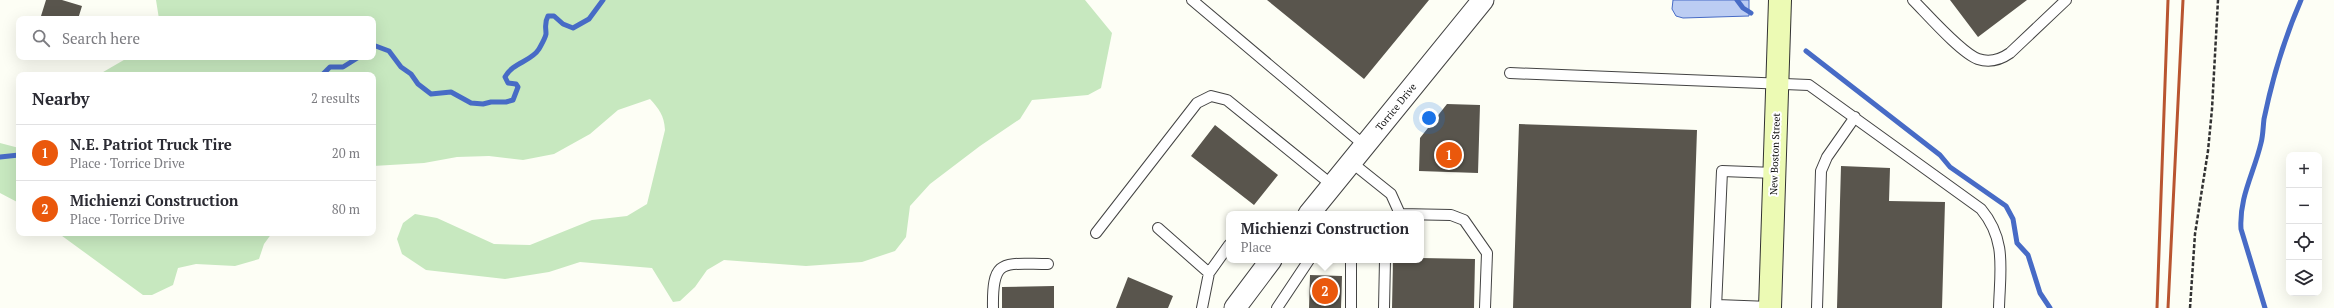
<!DOCTYPE html>
<meta charset="utf-8">
<style>
:root{--surface:#fff;--page:#f7f7f7;--text:#2b2b33;--muted:#7c7c81;--line:#e1e1e2;--accent:#ea580c}
body{margin:0;font-family:"PT Serif",serif;background:var(--page);color:var(--text)}
.controls{position:absolute;right:12px;bottom:12px;display:grid;overflow:hidden;border-radius:8px;box-shadow:0 4px 16px #0002}
.controls button{width:36px;height:36px;display:grid;place-items:center;padding:0;border:0;border-bottom:1px solid var(--line);background:var(--surface);color:var(--text);font:20px sans-serif}
.you{position:absolute;left:1429px;top:118px;width:14px;height:14px;margin:-10px;border:3px solid #fff;border-radius:50%;background:#1a73e8;box-shadow:0 0 0 6px #1a73e833}
.badge{display:grid;place-items:center;width:26px;height:26px;border-radius:50%;background:var(--accent);color:#fff;font-size:13px;font-weight:700}
.pin{position:absolute;translate:-50% -50%;border:2px solid #fff;box-shadow:0 1px 4px #0006}
.popup{position:absolute;left:1226px;top:211px;width:198px;height:52px;box-sizing:border-box;display:grid;place-content:center;border-radius:8px;background:var(--surface);filter:drop-shadow(0 1px 3px #0005);font-size:13px;white-space:nowrap;color:var(--muted)}
.popup b{font-size:15px;color:var(--text)}
.popup::after{content:'';position:absolute;left:50%;top:100%;margin-left:-8px;border:8px solid transparent;border-top-color:var(--surface)}
.list{margin:0;padding:0;list-style:none}
h2{display:flex;justify-content:space-between;align-items:center;height:52px;margin:0;padding:0 16px;font-size:17px}
h2 small{font-size:13px;font-weight:400;color:var(--muted)}
.list li{display:grid;grid-template-columns:26px 1fr auto;gap:12px;align-items:center;box-sizing:border-box;height:56px;padding:0 16px;border-top:1px solid var(--line)}
.list b{display:block;font-size:15px;white-space:nowrap}
.list p{margin:0;font-size:13px;white-space:nowrap;color:var(--muted)}
.list em{font-size:13px;font-style:normal;color:var(--muted)}
.icon{flex:none;width:22px;height:22px;fill:none;stroke:currentColor;stroke-width:2;stroke-linecap:round;stroke-linejoin:round}
.map{position:relative;flex:none;width:2334px;height:308px;overflow:hidden}
.search{position:absolute;background:var(--surface);box-shadow:0 4px 16px #0002;left:16px;top:16px;width:360px;height:44px;display:flex;align-items:center;gap:10px;box-sizing:border-box;padding:0 14px;border-radius:8px;color:var(--muted);font-size:15px}
.panel{position:absolute;background:var(--surface);box-shadow:0 4px 16px #0002;left:16px;top:72px;width:360px;height:164px;border-radius:8px}
.map>svg:first-child{display:block}
.green{fill:#c7e8bf}
.water{fill:#bccdf3;stroke:#476bc6}
.lines{fill:none;stroke-linecap:round;stroke-linejoin:round}
.stream{stroke:#476bc6;stroke-width:5}
.building{fill:#59554d}
.service-casing{stroke:#434343;stroke-width:12}
.minor-casing{stroke:#434343;stroke-width:23}
.secondary-casing{stroke:#323232;stroke-width:24}
.path{stroke:#323232;stroke-width:2.5;stroke-dasharray:4 2;stroke-linecap:butt}
.service{stroke:#fff;stroke-width:10}
.minor{stroke:#fff;stroke-width:21}
.secondary{stroke:#ecfab4;stroke-width:22}
.rail{stroke:#b95530;stroke-width:3}
.labels{text-anchor:middle;dominant-baseline:central;stroke-width:4;stroke-linejoin:round;paint-order:stroke}
.street-label{font-size:10px;fill:#101010;stroke:#fff}
</style>
<div class="map">
<svg width="2334" height="308" viewBox="0 0 2334 308">
<rect width="100%" height="100%" fill="#fdfef5"/>
<!-- green -->
<path class="green" d="M156,0H1085L1112,33L1101,88L1088,95L1032,100L1020,119L980,146L930,184L910,206L906,237L895,251L862,262L806,266L724,260L707,270L695,287L680,301L673,302L652,268L580,262L549,272L505,279L426,270L402,254L397,239L403,223L415,214L437,218L494,244L530,245L592,220L627,216L647,204L665,130C664,115 659,109 650,99L618,110L590,134L554,154L523,160L489,156L457,157L424,163L373,166V75H98L129,57H373V19H159Z
M0,143L19,148V203L0,193Z
M58,233H272L264,244L259,259L235,266L196,264L178,268L173,285L152,295H143Z"/>
<!-- water -->
<path class="water" d="M1673,0H1749V16L1683,18L1676,16L1672,9Z"/>
<g class="lines">
<!-- stream -->
<path class="stream" d="M1737,0L1743,8L1751,13
M373,45L389,51L401,67L411,74L418,84L431,94L451,92L471,103L483,104L491,102H506L513,100L518,87L516,84L508,83L505,77C513,62 531,62 539,49C541,45 545,39 546,34C546,27 544,23 548,16H554L563,24L573,28L589,19L603,0
M1806,51L1940,155L1950,167L2006,206L2013,219L2017,243L2028,255L2040,293L2050,308
M322,75L330,67H343L359,57
M0,157L19,155
M2265,308L2241,229C2239,197 2254,173 2261,143C2263,136 2263,127 2264,119C2272,80 2285,37 2301,0"/>
</g>
<!-- building -->
<path class="building" d="M46,0H62L82,6L78,19H52L41,16Z
M1267,0H1429L1364,79Z
M1950,0H2027L1978,37Z
M1447,104L1480,105L1478,173L1419,171L1420,138Z
M1519,124L1697,130L1691,308H1513Z
M1215,125L1278,175L1254,205L1191,156Z
M1841,166L1890,168L1889,201L1945,202L1942,308H1837Z
M1421,258L1475,259L1474,308H1392L1393,260H1421Z
M1310,275L1342,276L1341,308H1309Z
M1128,277L1173,296L1168,308H1116Z
M1054,286V308H1002V287Z"/>
<g class="lines">
<!-- service casing -->
<g class="service-casing">
<path id="service" d="M1192,0L1364,145
M1913,0C1927,14 1961,53 1978,59C1990,63 2000,60 2010,53L2066,0
M1510,73L1809,85L1981,209C2007,240 2000,270 1999,308
M1351,162L1391,194L1400,214
M1400,214L1451,215L1464,220L1487,253L1485,308
M1158,228L1209,273
M1096,233L1197,103L1211,96L1227,100L1332,185
M1717,305L1770,307
M993,308C992,257 1003,264 1048,264
M1202,308L1209,273L1229,245
M1277,308L1309,260
M1351,308V260
M1384,308L1385,260
M1716,308L1722,171L1775,173
M1817,308L1821,171L1827,157L1855,117"/>
</g>
<!-- minor casing -->
<g class="minor-casing">
<path id="minor" d="M1309,214L1483,0
M1235,308L1271,260"/>
</g>
<!-- secondary casing -->
<g class="secondary-casing">
<path id="secondary" d="M1770,308L1780,0"/>
</g>
<!-- path -->
<path class="path" d="M2190,308L2195,234L2208,151L2212,109L2218,0"/>
<!-- service -->
<use href="#service" class="service"/>
<!-- minor -->
<use href="#minor" class="minor"/>
<!-- secondary -->
<use href="#secondary" class="secondary"/>
<!-- rail -->
<path class="rail" d="M2157,308L2168,0
M2168,308L2183,0"/>
</g>
<g class="labels">
<!-- street labels -->
<g class="street-label">
<text transform="translate(1396 107) rotate(-51)">Torrice Drive</text>
<text transform="translate(1775 154) rotate(-88)">New Boston Street</text>
</g>
</g>
</svg>
<div class="controls">
<button>+</button>
<button>−</button>
<button><svg class="icon" aria-label="locate" viewBox="0 0 24 24"><circle cx="12" cy="12" r="6"/><path d="M12 2v4M12 18v4M2 12h4M18 12h4"/></svg></button>
<button><svg class="icon" aria-label="layers" viewBox="0 0 24 24"><path d="M12 4l9 5-9 5-9-5zM3 14l9 5 9-5"/></svg></button>
</div>
<div class="you"></div>
<div class="pin badge" style="left:1449px;top:155px">1</div>
<div class="pin badge" style="left:1325px;top:291px">2</div>
<div class="popup"><b>Michienzi Construction</b>Place</div>
<div class="search"><svg class="icon" aria-label="search" viewBox="0 0 24 24"><circle cx="10" cy="10" r="6"/><path d="M15 15l6 6"/></svg>Search here</div>
<section class="panel">
<h2>Nearby<small>2 results</small></h2>
<ul class="list">
<li><span class="badge">1</span><div><b>N.E. Patriot Truck Tire</b><p>Place · Torrice Drive</p></div><em>20 m</em></li>
<li><span class="badge">2</span><div><b>Michienzi Construction</b><p>Place · Torrice Drive</p></div><em>80 m</em></li>
</ul>
</section>
</div>
